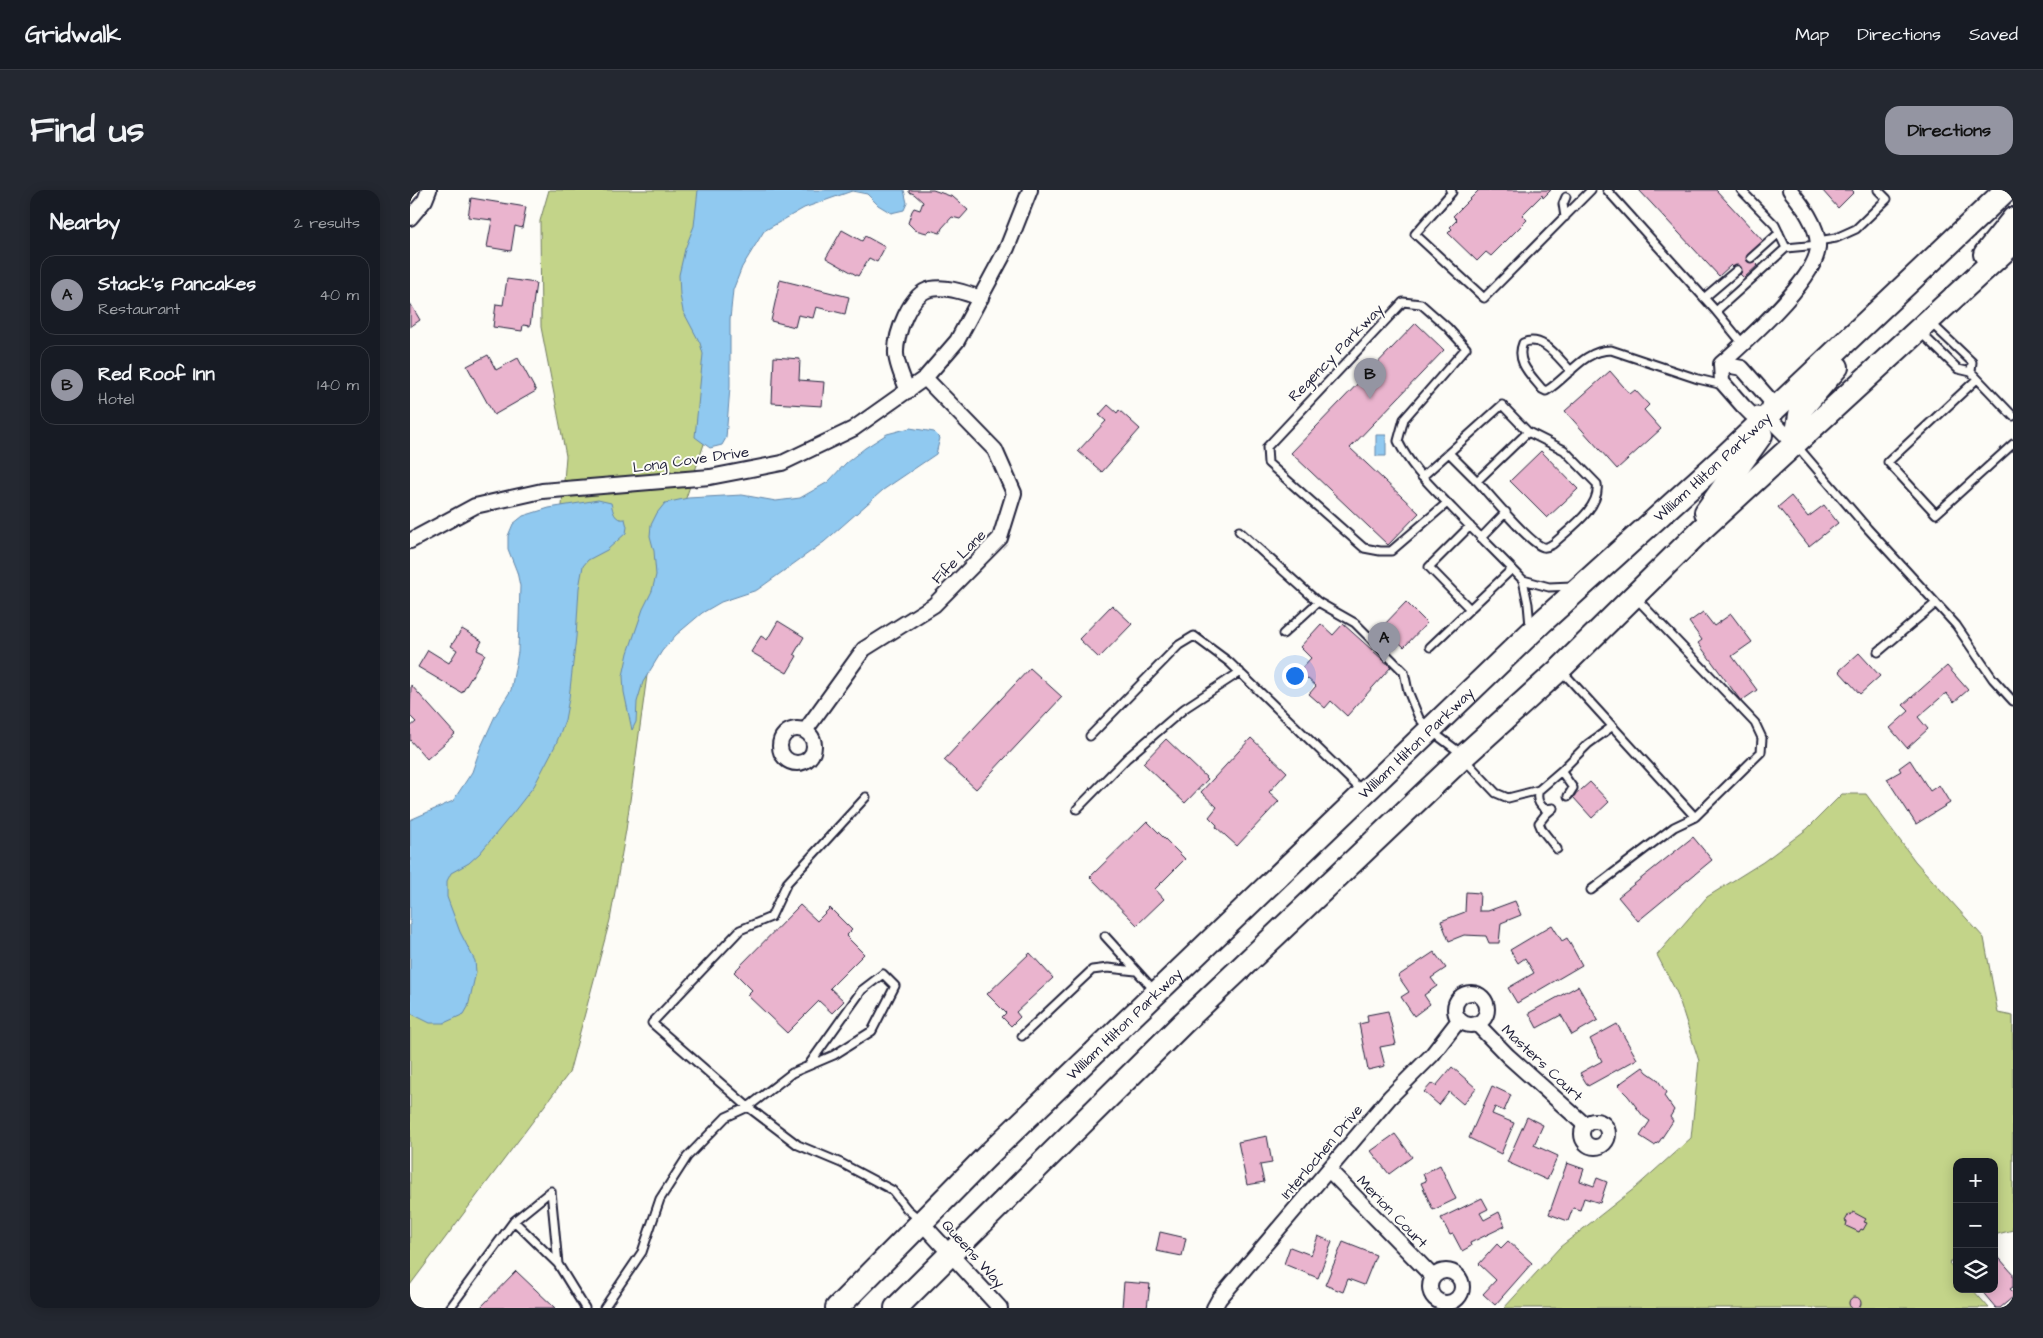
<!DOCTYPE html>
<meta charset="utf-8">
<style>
:root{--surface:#171b24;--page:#242831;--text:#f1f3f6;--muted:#9ea1a6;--line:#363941;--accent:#9495a2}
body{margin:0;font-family:"Architects Daughter",sans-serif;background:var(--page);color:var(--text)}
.controls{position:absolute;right:15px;bottom:15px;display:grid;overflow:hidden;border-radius:10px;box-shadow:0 2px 12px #0003}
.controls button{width:45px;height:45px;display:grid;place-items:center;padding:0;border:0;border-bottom:1px solid var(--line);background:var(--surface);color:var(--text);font:25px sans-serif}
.you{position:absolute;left:884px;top:485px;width:18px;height:18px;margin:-12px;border:4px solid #fff;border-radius:50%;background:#1a73e8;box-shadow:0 0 0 8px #1a73e833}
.badge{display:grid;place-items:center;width:32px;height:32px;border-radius:50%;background:var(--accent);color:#111;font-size:16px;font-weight:700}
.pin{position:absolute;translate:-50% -41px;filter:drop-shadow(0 1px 2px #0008)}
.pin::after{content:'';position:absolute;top:26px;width:18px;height:15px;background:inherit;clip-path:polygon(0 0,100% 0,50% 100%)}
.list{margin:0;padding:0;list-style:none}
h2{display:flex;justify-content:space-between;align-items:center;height:65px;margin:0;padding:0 20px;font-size:21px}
h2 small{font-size:16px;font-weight:400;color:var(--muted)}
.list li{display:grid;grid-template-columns:32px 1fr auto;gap:15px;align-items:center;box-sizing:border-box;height:80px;margin:0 10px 10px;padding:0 10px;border:1px solid var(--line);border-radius:15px}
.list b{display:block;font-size:19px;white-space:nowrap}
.list p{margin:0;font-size:16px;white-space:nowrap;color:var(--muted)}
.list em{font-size:16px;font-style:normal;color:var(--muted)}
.icon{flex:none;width:28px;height:28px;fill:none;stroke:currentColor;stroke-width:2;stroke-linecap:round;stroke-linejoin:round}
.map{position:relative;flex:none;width:1603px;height:1118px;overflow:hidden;border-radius:15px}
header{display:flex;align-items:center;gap:30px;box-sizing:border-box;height:70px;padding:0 25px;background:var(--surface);border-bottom:1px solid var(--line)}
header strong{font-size:24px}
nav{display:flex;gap:28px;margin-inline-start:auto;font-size:18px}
.intro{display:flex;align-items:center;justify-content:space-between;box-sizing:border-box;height:120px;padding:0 30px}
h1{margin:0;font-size:35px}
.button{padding:12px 22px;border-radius:15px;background:var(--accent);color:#111;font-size:18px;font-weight:700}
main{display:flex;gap:30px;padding:0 30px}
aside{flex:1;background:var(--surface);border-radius:15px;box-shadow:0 2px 12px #0003}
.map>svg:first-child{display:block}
.green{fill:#c3d489;stroke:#727b62}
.water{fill:#90c9f0;stroke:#6486a8}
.building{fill:#eab4ce;stroke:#22223b}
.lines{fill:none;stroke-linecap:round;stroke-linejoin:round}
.service-casing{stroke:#22223b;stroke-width:11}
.minor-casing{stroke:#22223b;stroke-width:18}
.trunk-casing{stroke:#22223b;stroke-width:26}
.service{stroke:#fdfcf7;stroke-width:7}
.minor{stroke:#fdfcf7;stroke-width:14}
.trunk{stroke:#fdfcf7;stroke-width:22}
.labels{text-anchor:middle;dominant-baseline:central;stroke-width:4;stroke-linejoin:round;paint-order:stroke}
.street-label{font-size:15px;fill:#22223b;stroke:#fdfcf7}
</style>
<header>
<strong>Gridwalk</strong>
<nav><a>Map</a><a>Directions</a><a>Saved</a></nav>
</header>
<div class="intro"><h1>Find us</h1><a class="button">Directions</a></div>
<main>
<aside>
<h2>Nearby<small>2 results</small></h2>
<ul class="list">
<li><span class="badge">A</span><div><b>Stack’s Pancakes</b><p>Restaurant</p></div><em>40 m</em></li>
<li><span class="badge">B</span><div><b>Red Roof Inn</b><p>Hotel</p></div><em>140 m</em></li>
</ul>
</aside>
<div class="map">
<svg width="1603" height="1118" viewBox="0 0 1603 1118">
<rect width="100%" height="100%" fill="#fdfcf7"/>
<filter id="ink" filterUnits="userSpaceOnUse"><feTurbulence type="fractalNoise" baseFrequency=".02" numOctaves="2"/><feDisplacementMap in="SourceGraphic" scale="10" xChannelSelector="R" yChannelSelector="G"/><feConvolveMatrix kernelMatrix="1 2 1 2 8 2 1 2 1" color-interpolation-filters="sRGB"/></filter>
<g filter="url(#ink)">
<!-- green -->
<path class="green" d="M139,0H331L303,227L268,332L243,441L216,640L200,730L159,883L0,1095V734L64,629L144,415L156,266L131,137L130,31Z
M1432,604H1456L1505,671L1574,748L1588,823L1603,826V1040L1584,1045V972H1547V1066L1539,1073L1547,1082V1099H1562L1579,1118H1094L1150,1057L1225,998L1281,948L1289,871L1267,803L1247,765L1297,707L1353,672L1397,639Z"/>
<!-- water -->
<path class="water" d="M288,0H494L497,13L494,20L481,23L468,15L457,4L442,1L394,18L354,41L332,77L323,100L320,129V197L316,248L312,255L300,258L285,247L293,164L290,153L273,121L270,105L269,85L275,59L284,36Z
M500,238L524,242L530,248L526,264L473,300L414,352L347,400L311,412L292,423L266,445L252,461L233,492L227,512L226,532L222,540L214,502L213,486L218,463L233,419L242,401L246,385L244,361L240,346L241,335L247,323L255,313L278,308L332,305L366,311L390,308L418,292L436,273L455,258L477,244Z
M966,245H976V266H966Z
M188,310L201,313C203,321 204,331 215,329L217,337L216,343L197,360L178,370L173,376L169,398L166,447L159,508L155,530L146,554L124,596L103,623L70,663L59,673L41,683L37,691V707L50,742L65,771L66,782L58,817L54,824L34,833H20L0,823V630L43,611L62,582L70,559L85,526L101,500L108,462L110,396L107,382L98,359V346L103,334L113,326L139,318Z"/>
<!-- building -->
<path class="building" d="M499,0H523L543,7L558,20L550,29L542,27L532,38L530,43L520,40L517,43L505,40L498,33L502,21L504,18L510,20L513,12L504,4L499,2Z
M1069,0H1141L1133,8L1132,5L1112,25L1117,30L1081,66L1076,62L1067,71L1038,43L1042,39L1040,37L1047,30L1043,26Z
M1229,0H1306L1354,52L1341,68L1348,75L1334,88L1321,75L1309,86Z
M1412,0H1442L1444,2L1428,18Z
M61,8L116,17L112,38L105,36L101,61L77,57L82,30L58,27Z
M432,40L452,51L455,46L475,57L467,72L459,68L448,86L416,68Z
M97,89L126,93L120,136L113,135L112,141L83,137L86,114L93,115Z
M370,90L439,107L435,124L406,117L403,128L388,125L385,137L361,131Z
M0,113L10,130L0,137Z
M1006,133L1034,160L940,258L1009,323L978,355L881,263Z
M78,165L86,180L108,168L126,201L84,225L57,176Z
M364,167L390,169L389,190L414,192L412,216L362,213Z
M1200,181L1220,204L1225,200L1239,215L1234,220L1251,239L1207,279L1155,221Z
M698,215L707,223L709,220L730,239L692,282L668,261L696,231L689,225Z
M1131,261L1168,299L1137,328L1100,291Z
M1381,306L1398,327L1414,315L1428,333L1399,356L1368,317Z
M996,412L1017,433L994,457L972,437Z
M702,415L722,434L689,468L669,449Z
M1293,422L1304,436L1321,424L1342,452L1322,466L1347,500L1331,511L1288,453L1292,450L1279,432Z
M368,431L394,447L384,464L387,466L377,483L341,462L351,446L357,450Z
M911,434L923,445L933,434L981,477L937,526L921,511L915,518L899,504L906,496L889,481L901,468L890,457Z
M52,439L72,451L67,460L75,464L52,503L8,477L18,460L39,473L47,460L41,456Z
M1449,463L1470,486L1450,504L1429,481Z
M1537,476L1558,500L1544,512L1536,503L1508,527L1518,539L1497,558L1480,538L1499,521L1493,515Z
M620,478L652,507L566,599L534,570Z
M1,495L45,544L17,569L0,550V537L6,532L0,526Z
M841,548L877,582L859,602L869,611L827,656L806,637L807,635L799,627L807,617L791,602Z
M756,549L798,589L775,613L733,573Z
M1500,570L1520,601L1529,595L1540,613L1506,634L1477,589L1491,581L1489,578Z
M1180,592L1199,612L1182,628L1163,607Z
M737,631L775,669L745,699L754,709L727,735L680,687Z
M1283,647L1302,670L1228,731L1208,707Z
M1056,702L1070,703L1069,721H1078L1105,711L1111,725L1091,733L1089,753H1079L1076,746L1054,745L1039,751L1031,731L1055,722Z
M390,715L407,731L420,718L442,740L436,746L454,764L420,798L434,811L422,823L409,811L377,843L337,805L342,800L324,782Z
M1142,735L1152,751L1157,748L1172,775L1107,813L1098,798L1124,783L1115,768L1108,773L1100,760Z
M1024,762L1036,778L1021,788L1027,796L1014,805L1020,814L1004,826L991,807L999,802L988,786Z
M620,763L643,788L606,822L610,827L601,836L592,827L596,823L577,804Z
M1168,796L1188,830L1162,845L1151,825L1127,838L1119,823Z
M978,821L986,854L970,857L975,876L958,880L949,834L958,832L957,825Z
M1207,834L1227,869L1178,896L1170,883L1192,871L1180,849Z
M1042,877L1066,898L1053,914L1039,902L1029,915L1014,902L1022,893L1026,896Z
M1233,877L1237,882L1247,889L1256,902L1254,906L1264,920L1260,927L1263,931L1249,952L1244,955L1230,946L1240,931L1233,926L1218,906L1208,896L1212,892Z
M1082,896L1101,905L1094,921L1085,917L1082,924L1104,933L1091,964L1059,948Z
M1117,927L1133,935L1124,955L1148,966L1137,990L1097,972Z
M985,944L1002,967L979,984L961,961Z
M857,946L862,973L850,975L854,992L837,995L828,952Z
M1157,973L1174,979L1170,991L1184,996L1187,988L1197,992L1190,1013L1174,1008L1170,1020L1163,1018L1158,1031L1139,1024Z
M1030,975L1046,1009L1023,1020L1011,993L1016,991L1013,984Z
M1072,1008L1078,1019L1070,1023L1074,1030L1089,1022L1095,1036L1060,1053L1061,1056L1052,1061L1043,1044L1040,1045L1031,1028Z
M1443,1022L1456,1029L1454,1032L1457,1033L1453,1040L1451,1039L1449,1042L1436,1036L1437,1032L1435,1031L1439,1024L1441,1025Z
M750,1042L776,1048L772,1066L746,1061Z
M908,1046L922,1052L908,1088L874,1074L880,1057L901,1065Z
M1098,1051L1122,1073L1085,1115L1073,1104L1086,1090L1069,1074L1087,1054L1091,1058Z
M933,1052L966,1065L954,1095L938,1089L933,1102L915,1095Z
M1584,1062L1603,1084V1097L1600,1099L1603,1102V1107L1590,1118H1586L1570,1099H1584Z
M106,1081L145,1118H70Z
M714,1092L740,1094L737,1118H712Z
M1439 1113a6 6 0 1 1 12 0a6 6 0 1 1-12 0Z"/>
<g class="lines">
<!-- service casing -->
<g class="service-casing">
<path id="service" d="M1040,0L1042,2L1005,44L1074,108L1181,0
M1197,0L1306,121L1376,58L1408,55
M1331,0L1365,35L1376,58
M1155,27L1153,14L1156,7
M1408,51L1426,48L1446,39L1477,9L1468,0
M1341,68L1369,43
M1294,108L1327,80
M1306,121L1333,154
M1521,133L1562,172L1561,182
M1510,142L1548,179L1561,182L1603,226
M1161,181C1148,168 1133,144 1113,153C1105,172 1121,185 1132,199L1136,201C1158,188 1173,160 1201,160L1288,189L1313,195
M1567,189L1478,272L1526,324L1603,254
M1387,256L1458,339L1546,435L1583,489L1603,511
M1012,287L1092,215L1118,242L1067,291L1039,263
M1067,291C1079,304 1119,353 1133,357C1137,358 1139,356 1143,354C1159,339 1191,318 1187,294L1154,260L1118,242
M1037,313L981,361H970L954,358L858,273L857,257L993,112L1011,114L1037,137L1056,158L994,229L988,251C1001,278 1022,297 1043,319C1066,343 1090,366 1113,390
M1060,336L1019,377L1060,419
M829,341L908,412L945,433L994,482L998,501L1009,528L1020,540L1052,564
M1071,348L1096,322
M1120,436L1118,414L1113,390L1139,397L1162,396
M873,444L908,412
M1020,457L1102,379
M1468,462L1526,413
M1152,481L1285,627L1351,562L1352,548L1345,533L1226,408
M680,546L769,455L784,446L819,472L946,595L954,599
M1055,570L1086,603L1098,608L1129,600L1151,581L1163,598L1158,606
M1151,581L1178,554L1203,536
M1129,600C1126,608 1128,614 1135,619L1143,618
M1143,618L1136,624L1129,633L1132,640L1147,659
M667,619L717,568L775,518L830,482
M1181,700L1264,637L1285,627
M695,746L744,800
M612,846L682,780L698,778L726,781
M398,876L452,800L473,784L485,796L462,841L424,865L382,883L338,917L242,833L330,740L361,727L377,693L456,607
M104,1031L148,1074L175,1118
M40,1118L104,1031L141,1001L148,1074
M194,1118L232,1062L250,1009L277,967L316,927L338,917L388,955L431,973L482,1000L497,1019L510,1030"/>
</g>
<!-- minor casing -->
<g class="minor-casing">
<path id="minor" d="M0,28L15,10L19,0
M1311,174C1335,152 1411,86 1408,54C1407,34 1392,15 1380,0
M1311,174L1312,192L1333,216L1341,224L1357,226L1385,254
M1311,174L1332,178L1361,211L1357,224
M498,201C493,189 487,176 486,164C485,145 500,103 521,99C538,96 555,103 571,108
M0,351L65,316L132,301L300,287L372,273L443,239L515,188L547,151L597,58L620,0
M370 556a17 17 0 1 1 34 0a17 17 0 1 1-34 0Z
M395,541L454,459L524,415L590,348L604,303L585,260L515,188
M1045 819a16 16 0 1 1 32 0a16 16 0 1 1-32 0Z
M1067,834L1098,866L1175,935
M1172 944a13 13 0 1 1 26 0a13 13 0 1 1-26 0Z
M919,980L1023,1087
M512,1033L590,1118
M1020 1097a16 16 0 1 1 32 0a16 16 0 1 1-32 0Z
M804,1118L809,1109L980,907L1022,865L1049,830"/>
</g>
<!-- trunk casing -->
<g class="trunk-casing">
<g id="trunk">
<path d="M1575,64L1603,29"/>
<path d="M1385,254L1391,219L1427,177"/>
<path d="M1296,322L1351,245"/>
<path id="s1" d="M427,1118L580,963L1133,431L1311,270L1596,0"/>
<path d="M486,1118L773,833L1054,566L1150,479L1292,339L1603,53"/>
</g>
</g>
<!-- service -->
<use href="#service" class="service"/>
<!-- minor -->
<use href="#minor" class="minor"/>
<!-- trunk -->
<use href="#trunk" class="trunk"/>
</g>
</g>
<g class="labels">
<!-- street labels -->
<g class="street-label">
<text transform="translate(926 163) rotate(-46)">Regency Parkway</text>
<text transform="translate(281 270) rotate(-8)">Long Cove Drive</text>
<text stroke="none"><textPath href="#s1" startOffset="1214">William Hilton Parkway</textPath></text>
<text transform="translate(549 367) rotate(-45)">Fife Lane</text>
<text stroke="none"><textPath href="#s1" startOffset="809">William Hilton Parkway</textPath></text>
<text stroke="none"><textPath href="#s1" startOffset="404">William Hilton Parkway</textPath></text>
<text transform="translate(1132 873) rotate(43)">Masters Court</text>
<text transform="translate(912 962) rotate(-50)">Interlochen Drive</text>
<text transform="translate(982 1022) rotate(46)">Merion Court</text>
<text transform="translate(563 1064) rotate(48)">Queens Way</text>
</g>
</g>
</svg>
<div class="controls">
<button>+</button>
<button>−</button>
<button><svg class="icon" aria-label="layers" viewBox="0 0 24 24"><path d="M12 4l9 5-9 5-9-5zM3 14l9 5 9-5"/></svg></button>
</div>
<div class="you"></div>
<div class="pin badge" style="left:974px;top:473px">A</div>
<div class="pin badge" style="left:960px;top:209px">B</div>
</div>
</main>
